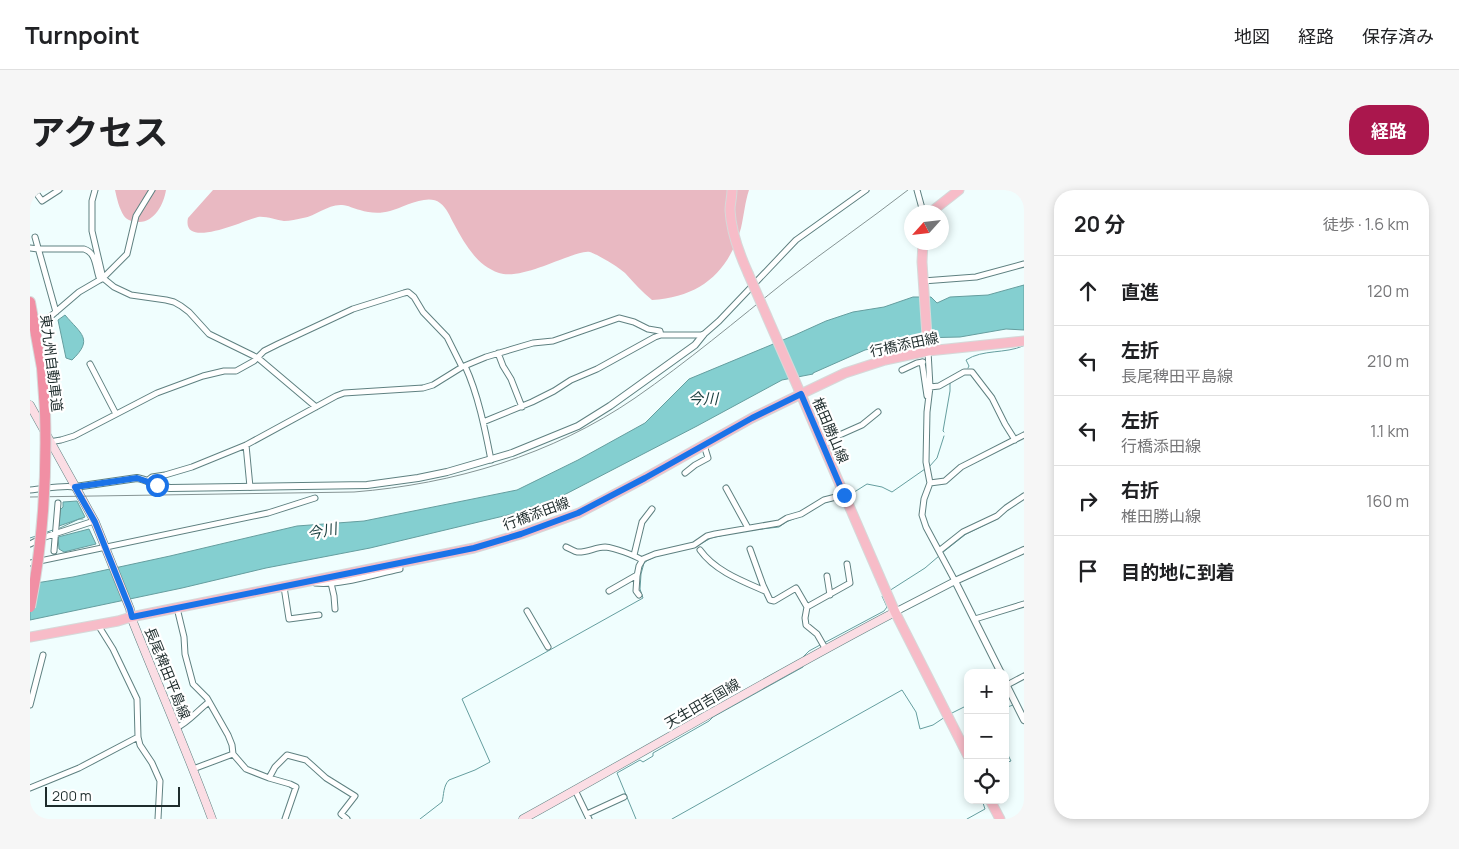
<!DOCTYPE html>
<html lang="ja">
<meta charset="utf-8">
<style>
:root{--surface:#fff;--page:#f6f6f6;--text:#202124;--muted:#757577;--line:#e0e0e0;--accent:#aa174d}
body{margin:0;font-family:Manrope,"Noto Sans JP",sans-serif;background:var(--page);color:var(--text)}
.controls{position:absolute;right:15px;bottom:15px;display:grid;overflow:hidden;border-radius:10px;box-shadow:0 2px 8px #0003}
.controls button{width:45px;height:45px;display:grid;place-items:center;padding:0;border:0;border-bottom:1px solid var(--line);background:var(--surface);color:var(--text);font:25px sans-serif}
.compass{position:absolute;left:874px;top:15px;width:45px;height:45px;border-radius:50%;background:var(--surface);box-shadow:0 2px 8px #0003;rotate:243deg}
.scale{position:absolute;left:15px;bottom:12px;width:135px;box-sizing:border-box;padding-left:5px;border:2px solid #1e2c2c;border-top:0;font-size:14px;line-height:18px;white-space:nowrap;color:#1e2c2c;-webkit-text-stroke:4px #fff;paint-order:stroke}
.stop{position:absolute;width:15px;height:15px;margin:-11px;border:4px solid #1a73e8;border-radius:50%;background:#fff}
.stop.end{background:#1a73e8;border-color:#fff;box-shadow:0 1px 5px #0008}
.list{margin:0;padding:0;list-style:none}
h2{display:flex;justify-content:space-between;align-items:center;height:65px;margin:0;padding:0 20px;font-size:21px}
h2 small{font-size:16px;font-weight:400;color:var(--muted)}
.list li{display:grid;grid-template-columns:32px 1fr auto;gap:15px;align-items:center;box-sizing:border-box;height:70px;padding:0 20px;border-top:1px solid var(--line)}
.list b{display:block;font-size:19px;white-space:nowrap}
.list p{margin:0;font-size:16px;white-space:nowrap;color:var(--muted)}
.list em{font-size:16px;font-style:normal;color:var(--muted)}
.icon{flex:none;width:28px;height:28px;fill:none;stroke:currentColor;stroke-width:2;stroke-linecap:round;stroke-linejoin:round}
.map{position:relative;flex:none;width:994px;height:629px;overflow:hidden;border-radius:20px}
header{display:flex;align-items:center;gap:30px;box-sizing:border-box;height:70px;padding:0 25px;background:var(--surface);border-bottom:1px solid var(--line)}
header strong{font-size:24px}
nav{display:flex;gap:28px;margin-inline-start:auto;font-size:18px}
.intro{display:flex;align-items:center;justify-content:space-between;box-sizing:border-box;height:120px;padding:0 30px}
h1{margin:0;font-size:35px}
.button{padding:12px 22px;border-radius:20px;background:var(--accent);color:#fff;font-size:18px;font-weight:700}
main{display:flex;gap:30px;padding:0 30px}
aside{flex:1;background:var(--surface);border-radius:20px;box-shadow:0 2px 8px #0003}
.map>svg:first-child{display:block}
.green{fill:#e9b9c2}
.water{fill:#84cfd0;stroke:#659e9f}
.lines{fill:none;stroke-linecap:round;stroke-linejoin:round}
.stream{stroke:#659e9f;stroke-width:1}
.minor-casing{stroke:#5f8181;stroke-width:7}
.tertiary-casing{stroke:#5f8181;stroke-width:8}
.secondary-casing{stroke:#5f8181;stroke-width:9}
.primary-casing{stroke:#d6d9d9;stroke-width:11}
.motorway-casing{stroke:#d6d9d9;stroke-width:12}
.minor{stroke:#fff;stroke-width:5}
.tertiary{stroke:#fff;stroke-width:6}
.secondary{stroke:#fbdde4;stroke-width:8}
.primary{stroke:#f7bcc8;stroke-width:9}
.motorway{stroke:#f18fa4;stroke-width:10}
.rail{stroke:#869494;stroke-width:1}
.primary-bridge-casing{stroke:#d6d9d9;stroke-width:11;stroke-linecap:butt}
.motorway-bridge-casing{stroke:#d6d9d9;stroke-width:12;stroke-linecap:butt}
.primary-bridge{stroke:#f7bcc8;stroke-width:9}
.motorway-bridge{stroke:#f18fa4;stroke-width:10}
.route{stroke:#1a73e8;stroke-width:6}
.labels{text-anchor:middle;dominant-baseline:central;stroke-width:4.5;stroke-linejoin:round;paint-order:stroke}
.street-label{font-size:14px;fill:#1e2c2c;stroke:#fff}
.water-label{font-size:15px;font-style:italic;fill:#183d3d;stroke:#fff}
</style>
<header>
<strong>Turnpoint</strong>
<nav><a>地図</a><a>経路</a><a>保存済み</a></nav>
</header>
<div class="intro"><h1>アクセス</h1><a class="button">経路</a></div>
<main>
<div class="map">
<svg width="994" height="629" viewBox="0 0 994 629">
<rect width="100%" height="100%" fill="#f0fefe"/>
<!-- green -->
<path class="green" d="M85,0H136C134,14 124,33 108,32C103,32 97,30 94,26C89,18 87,9 85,0Z
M183,0H719C715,12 714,25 711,38C698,83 670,107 622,110C612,102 604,93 595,83C587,76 576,70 567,65C566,65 561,62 560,62C553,61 544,65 538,67C520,73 487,89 469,83C446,75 435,54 424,34C420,27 417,18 410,13C397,3 373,18 360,21C350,24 339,23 330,20C324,19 318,15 312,15C298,14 286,26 273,28C267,29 260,31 254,31C246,30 236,26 228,27C217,29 151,61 158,28Z"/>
<!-- water -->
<path class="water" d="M994,95V140L976,139L930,147L886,148L835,160L783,183V184L752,190L667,236L532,306L482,324L340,358L236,378L152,398L0,430V394L43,387L140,366L267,336L334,331L487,300L548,270L615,233L659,189L765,145L796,131L823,122L854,117L883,107H901L907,113L920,107L958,105Z
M35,125C51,144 64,149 42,170L36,168L28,130Z
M47,311L55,327L29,336L30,320L33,317V312Z
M59,339L66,354L34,362L29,359L28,347Z"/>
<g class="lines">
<!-- stream -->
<path class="stream" d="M938,178L939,176L936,170C953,159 975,164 993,156
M914,242L913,241L920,201V192
M899,277L907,268L914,246
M818,306L837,294L852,297L862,302L895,279
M794,313L807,309
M30,338L49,329H53
M723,340L749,337L756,332L773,325
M17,342L23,340
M0,348L6,346
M912,363L936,344L969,328L975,322
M859,401L895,378L909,366
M794,453L854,421L857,417L852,406L854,404
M773,467L779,461L790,455
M975,518L983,515
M920,524L938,515
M975,559L981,571L975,573
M390,629L412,612C414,605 413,596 419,590L445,580L460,572L432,509L613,408L610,399L611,384L614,373L618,370L627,366L665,357L681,348L699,344
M606,629L587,583L610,570L613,572L623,566V563L679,531L683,527L773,477V476
M642,629L872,500L886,522L890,539L903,535L915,527
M937,629L955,619L952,610"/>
<!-- minor casing -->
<g class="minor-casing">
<path id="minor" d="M4,0L12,11L29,0
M65,0L62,11V41L73,88L84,97L101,105L136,110L144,112L151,116L159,122L179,144L228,168L286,217
M887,0L893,22
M5,47L26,122
M0,58L8,59H54C67,63 65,78 70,90
M893,91L946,87L994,74
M14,132L49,102L73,88L97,64L106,26L122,0
M898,161L900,197L897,222L896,272L900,293L894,309L892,325L896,337L925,391
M468,163L473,176L481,189L492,217
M892,172L897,206
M60,174L86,224
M435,176C448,204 455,239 461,270
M872,180L887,173L893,172
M900,197L909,196L934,182H942L962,208L975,234L985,250
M453,232L502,212L524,201L541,190L567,179L625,147L631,145H673L689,131L766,50L836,0
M19,252L31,250L44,246L127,203L173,186L194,181H206L224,171L234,161L248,154L323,119L374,103L378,102L384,107L393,122L417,147L432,177
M216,255L220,297
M793,256L805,247L832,235L848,222
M655,283L665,275L678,268L674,255
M117,291L122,287L135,285L162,277L216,255L306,206L314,203L393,198L403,195L432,177L456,167L503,153L523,151L589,128L604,132L618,139L630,141L631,145
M900,293L915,291L931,277L994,245
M696,298L718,338
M0,300C15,299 31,295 45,297
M0,354L12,348L64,331
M536,357C540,359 544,361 547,362C556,363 566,357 575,357C585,358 604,365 612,370
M720,359L733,395L740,410L744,411L766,398L777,417L775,428L776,435L787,444L795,458
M670,360C685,381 712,391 735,401
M24,361L28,313
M909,361L933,342L967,326L976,318L994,306
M604,365L612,332L622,319
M0,373L238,323L285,308
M797,386L800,405
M285,391V393C310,396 345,384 370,379L369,373
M301,393L304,406L305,419
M254,397L259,429L289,425
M579,401L607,385
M609,405L606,401L607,386L609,376L613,369L625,364L664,355L677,346L685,344L749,333L757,328L771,324L794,310L814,305
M777,417L820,393L817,374
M147,418L154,447L155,464L163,494L177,508L198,545L202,555L203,564
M497,421L518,457
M945,429L994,414
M68,435L83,459L107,509L108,547L110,555L122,573L130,591L128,629
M977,495L994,486
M0,515L13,465
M146,538C158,533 168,520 179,512
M163,579L203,564L216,579L239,588L245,577L257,565L276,570L296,588L325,606L311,624L317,629
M239,588L260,594L266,597L255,629
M0,598L49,578L108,547
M545,600L559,629
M557,624L594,607"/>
</g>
<!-- tertiary casing -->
<g class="tertiary-casing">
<path id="tertiary" d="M45,297L107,288C118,290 128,296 140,298L337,295L388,288L417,282L482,263L548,236L580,216L665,155L673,145
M925,391L971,483
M865,422L925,391L994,360
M975,492L994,530"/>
</g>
<!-- secondary casing -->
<g class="secondary-casing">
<path id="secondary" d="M0,215L65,332L100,419L101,427C128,495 157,561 182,629
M493,629C618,560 739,488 865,422"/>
</g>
<!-- primary casing -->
<g class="primary-casing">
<path id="primary" d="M702,0C702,7 700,14 700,20C701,42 709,63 718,83
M901,22L929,0
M893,52L892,72L898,161
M769,200L865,422L938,566
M0,447L88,431L101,427L444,358L491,344L549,323L615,288L722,228L771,204L815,183L855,170L898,161L994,151
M960,610L970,629"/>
</g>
<!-- motorway casing -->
<g class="motorway-casing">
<path id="motorway" d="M0,112L12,178L15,221"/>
</g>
<!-- minor -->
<use href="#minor" class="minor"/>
<!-- tertiary -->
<use href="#tertiary" class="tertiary"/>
<!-- secondary -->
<use href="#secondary" class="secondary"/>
<!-- primary -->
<use href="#primary" class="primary"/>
<!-- motorway -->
<use href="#motorway" class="motorway"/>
<!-- rail -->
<path class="rail" d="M0,307L324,302C424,294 522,265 605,208C657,172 707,130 757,90C797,59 838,31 878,0"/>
<!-- primary-bridge casing -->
<g class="primary-bridge-casing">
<path id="primary-bridge" d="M718,83L769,200"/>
</g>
<!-- motorway-bridge casing -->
<g class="motorway-bridge-casing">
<path id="motorway-bridge" d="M0,417C13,353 17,286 15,221"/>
</g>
<!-- primary-bridge -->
<use href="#primary-bridge" class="primary-bridge"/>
<!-- motorway-bridge -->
<use href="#motorway-bridge" class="motorway-bridge"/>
</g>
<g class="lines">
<!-- route -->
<path class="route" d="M127,295L107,288L45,297L65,332L100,419L102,427L444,358L491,344L548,323L615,288L722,228L771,204L814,305"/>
</g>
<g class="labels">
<!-- street labels -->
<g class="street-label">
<text transform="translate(874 154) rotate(-12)">行橋添田線</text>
<text transform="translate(22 173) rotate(83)">東九州自動車道</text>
<text transform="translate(801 240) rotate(67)">椎田勝山線</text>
<text transform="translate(506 323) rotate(-20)">行橋添田線</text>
<text transform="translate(138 483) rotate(68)">長尾稗田平島線</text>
<text transform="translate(672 513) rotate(-30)">天生田吉国線</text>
</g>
<!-- water labels -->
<g class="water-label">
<text x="673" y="208">今川</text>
<text transform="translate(292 341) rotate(-12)">今川</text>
</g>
</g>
</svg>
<div class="controls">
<button>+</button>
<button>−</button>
<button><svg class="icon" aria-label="locate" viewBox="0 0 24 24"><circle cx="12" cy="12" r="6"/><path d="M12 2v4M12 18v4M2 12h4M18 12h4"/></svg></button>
</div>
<svg class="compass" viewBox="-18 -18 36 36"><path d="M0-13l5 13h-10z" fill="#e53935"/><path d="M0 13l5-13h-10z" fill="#757577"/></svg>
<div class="scale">200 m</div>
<div class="stop" style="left:127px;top:295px"></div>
<div class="stop end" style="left:814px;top:305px"></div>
</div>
<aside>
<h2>20 分<small>徒歩 · 1.6 km</small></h2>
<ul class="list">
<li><svg class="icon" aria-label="ahead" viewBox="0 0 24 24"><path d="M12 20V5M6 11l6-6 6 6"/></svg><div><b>直進</b></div><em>120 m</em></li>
<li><svg class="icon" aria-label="left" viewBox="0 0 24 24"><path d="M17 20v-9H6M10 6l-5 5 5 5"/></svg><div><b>左折</b><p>長尾稗田平島線</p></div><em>210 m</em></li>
<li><svg class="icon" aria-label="left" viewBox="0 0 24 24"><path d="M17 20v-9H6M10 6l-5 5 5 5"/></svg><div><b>左折</b><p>行橋添田線</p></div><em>1.1 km</em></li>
<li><svg class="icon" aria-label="right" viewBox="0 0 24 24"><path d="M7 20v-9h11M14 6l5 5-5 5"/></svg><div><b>右折</b><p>椎田勝山線</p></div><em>160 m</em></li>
<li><svg class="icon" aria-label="arrive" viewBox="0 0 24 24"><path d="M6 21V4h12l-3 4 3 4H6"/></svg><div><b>目的地に到着</b></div></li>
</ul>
</aside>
</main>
